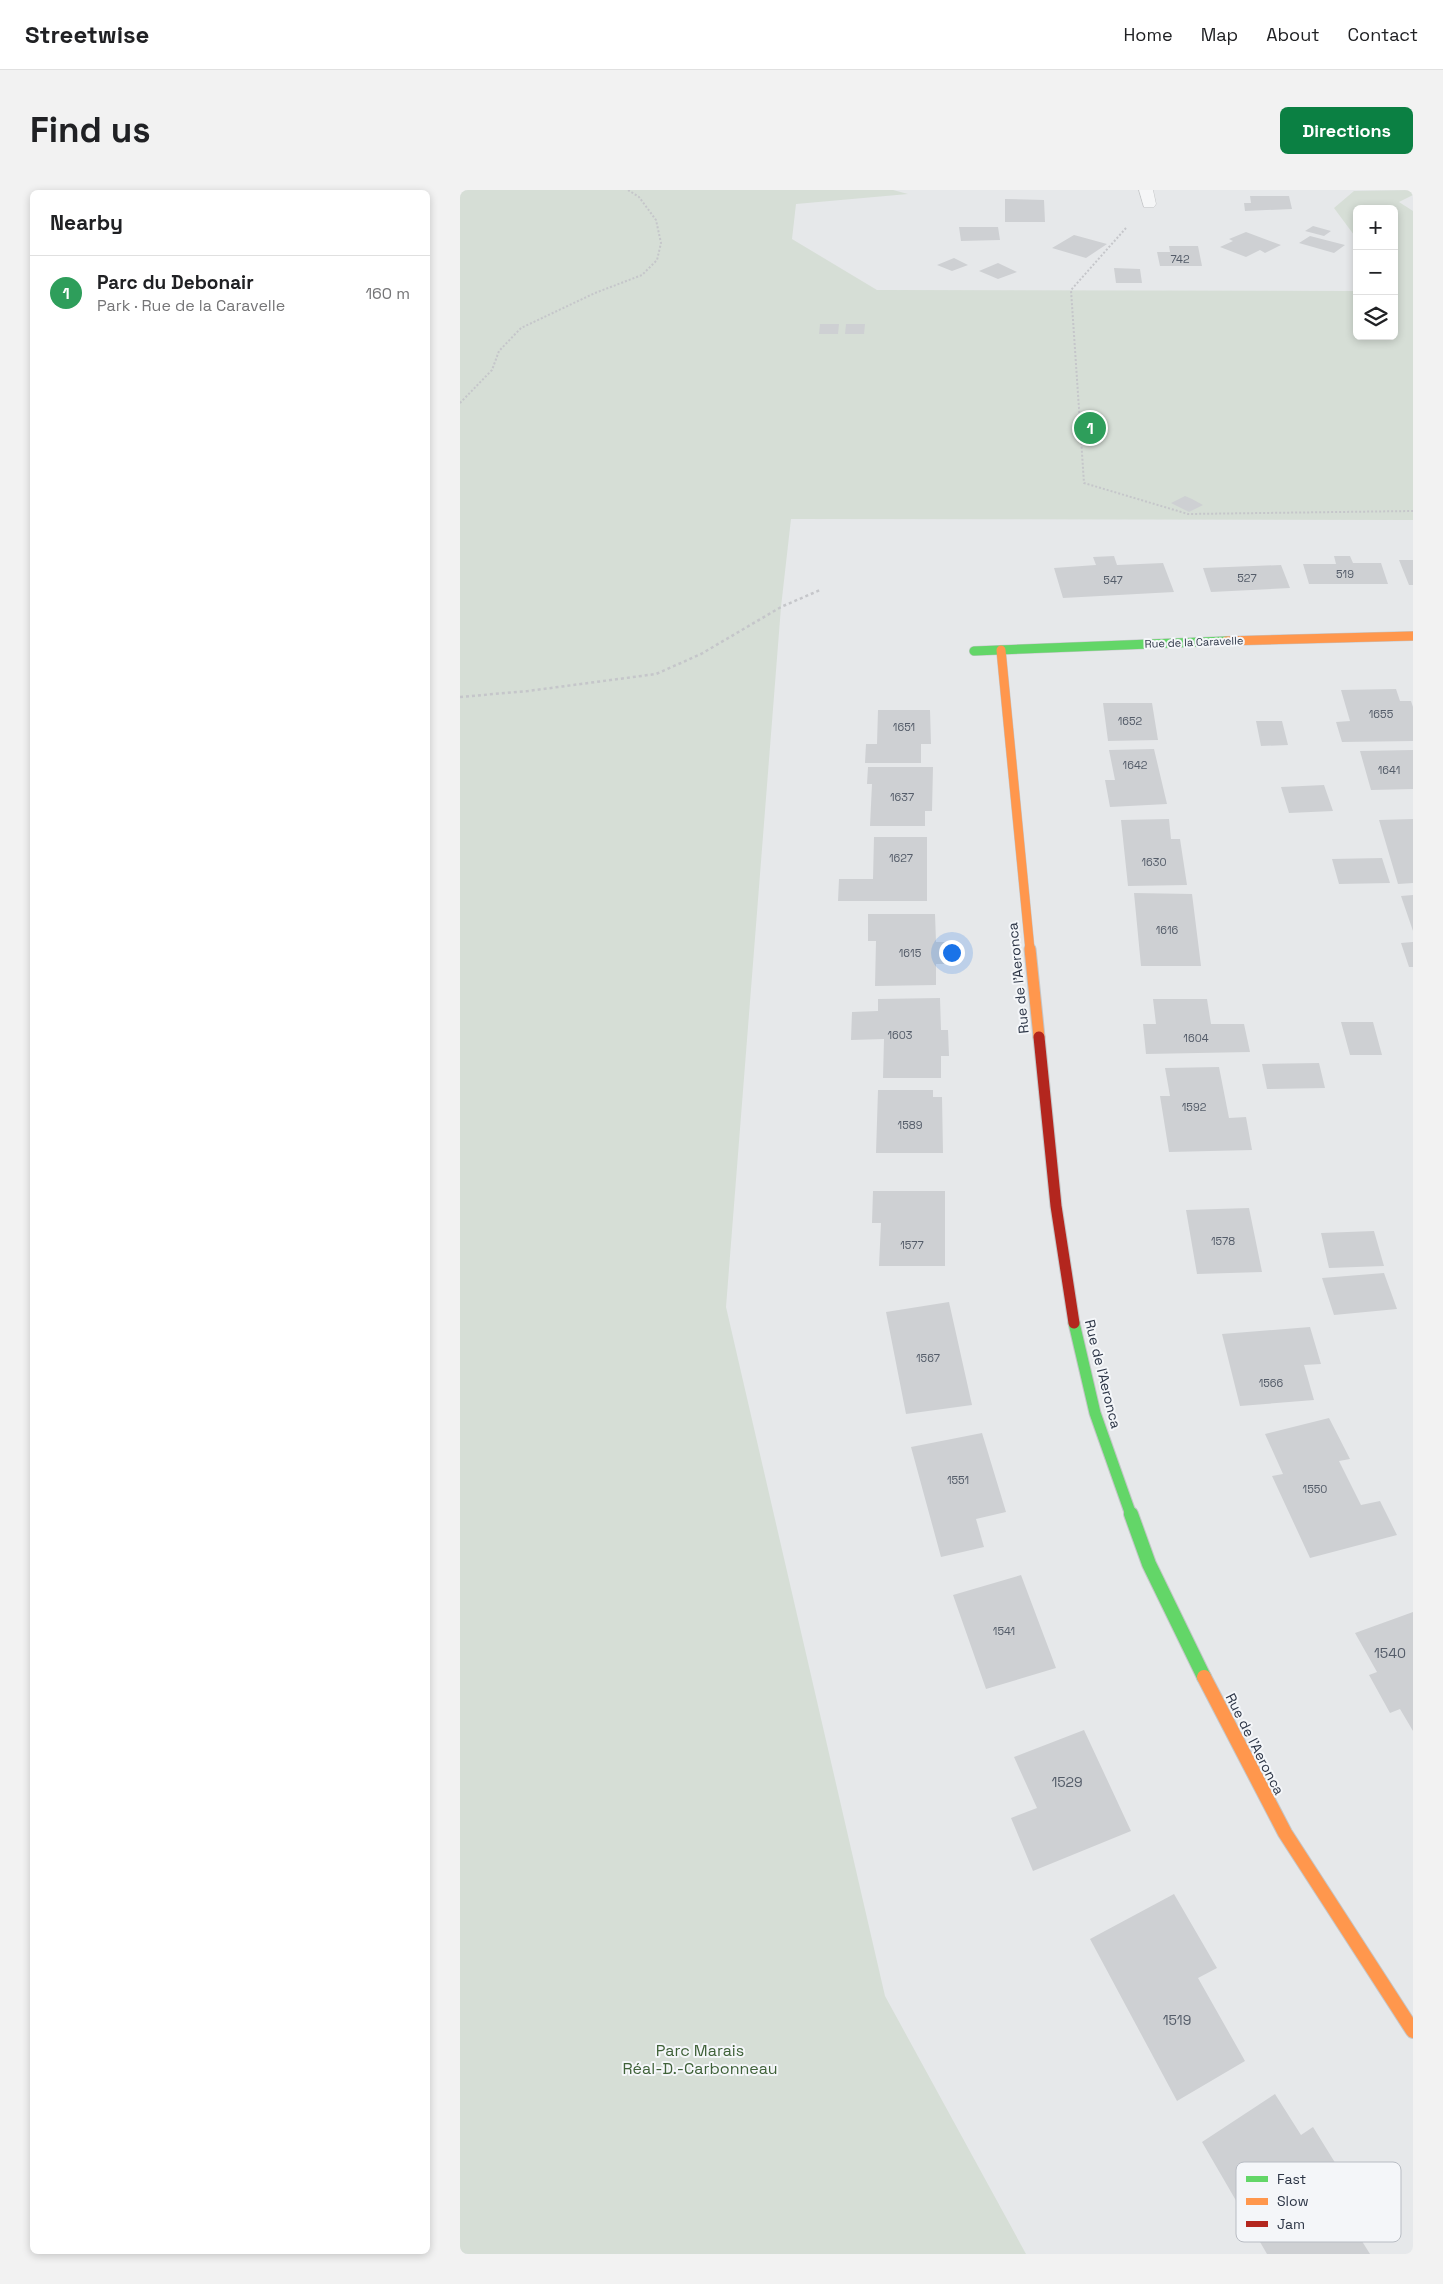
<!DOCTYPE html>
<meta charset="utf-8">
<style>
:root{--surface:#fff;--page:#f2f2f2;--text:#202124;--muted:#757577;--line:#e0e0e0;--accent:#0b8043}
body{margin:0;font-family:"Space Grotesk",sans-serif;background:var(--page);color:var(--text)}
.controls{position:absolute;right:15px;top:15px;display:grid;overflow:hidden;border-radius:8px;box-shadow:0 2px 8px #0003}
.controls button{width:45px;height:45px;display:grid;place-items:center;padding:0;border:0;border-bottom:1px solid var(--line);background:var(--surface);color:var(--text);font:25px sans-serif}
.you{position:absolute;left:491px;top:762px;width:18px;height:18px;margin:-12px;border:4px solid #fff;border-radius:50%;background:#1a73e8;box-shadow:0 0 0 8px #1a73e833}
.badge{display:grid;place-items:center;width:32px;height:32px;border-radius:50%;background:var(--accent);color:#fff;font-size:16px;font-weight:700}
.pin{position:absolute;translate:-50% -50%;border:2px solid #fff;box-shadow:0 1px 5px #0006}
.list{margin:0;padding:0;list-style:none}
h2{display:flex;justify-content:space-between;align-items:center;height:65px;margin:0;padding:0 20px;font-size:21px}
h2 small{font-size:16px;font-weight:400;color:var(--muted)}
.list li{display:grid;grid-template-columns:32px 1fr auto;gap:15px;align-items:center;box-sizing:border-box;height:75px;padding:0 20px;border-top:1px solid var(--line)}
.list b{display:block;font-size:19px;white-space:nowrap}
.list p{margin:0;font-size:16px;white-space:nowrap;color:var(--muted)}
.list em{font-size:16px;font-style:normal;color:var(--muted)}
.icon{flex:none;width:28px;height:28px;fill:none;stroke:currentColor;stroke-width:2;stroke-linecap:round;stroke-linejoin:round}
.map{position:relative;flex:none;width:953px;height:2064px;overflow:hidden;border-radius:8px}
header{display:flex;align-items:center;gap:30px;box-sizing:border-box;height:70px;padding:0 25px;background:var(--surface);border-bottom:1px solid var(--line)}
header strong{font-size:24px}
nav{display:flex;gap:28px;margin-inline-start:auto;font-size:18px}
.intro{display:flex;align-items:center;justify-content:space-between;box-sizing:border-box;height:120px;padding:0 30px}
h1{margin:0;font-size:35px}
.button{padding:12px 22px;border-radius:8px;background:var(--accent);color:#fff;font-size:18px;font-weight:700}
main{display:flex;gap:30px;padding:0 30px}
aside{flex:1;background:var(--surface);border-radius:8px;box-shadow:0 2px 8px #0003}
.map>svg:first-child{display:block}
.green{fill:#d6ded6}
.building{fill:#ced0d3}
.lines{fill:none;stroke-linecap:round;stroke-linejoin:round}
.street-casing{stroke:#c4c6c8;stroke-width:1}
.fast-far2-casing{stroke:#c4c6c8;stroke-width:10}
.fast-far1-casing{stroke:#c4c6c8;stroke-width:13}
.fast-casing{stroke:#c4c6c8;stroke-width:16}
.slow-far2-casing{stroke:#c4c6c8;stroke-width:10}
.slow-far1-casing{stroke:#c4c6c8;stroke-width:13}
.slow-casing{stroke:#c4c6c8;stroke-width:16}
.jam-casing{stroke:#c4c6c8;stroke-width:13}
.path-far1{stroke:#c5c6ca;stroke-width:2;stroke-dasharray:2 2;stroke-linecap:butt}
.path{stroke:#c5c6ca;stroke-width:2.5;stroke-dasharray:3 3;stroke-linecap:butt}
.street{fill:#f5f6f7;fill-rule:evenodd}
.fast-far2{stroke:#63d668;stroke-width:9}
.fast-far1{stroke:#63d668;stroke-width:11}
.fast{stroke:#63d668;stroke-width:14}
.slow-far2{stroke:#ff974d;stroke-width:9}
.slow-far1{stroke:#ff974d;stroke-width:11}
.slow{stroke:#ff974d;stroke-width:14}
.jam{stroke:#b3261e;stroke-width:11}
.labels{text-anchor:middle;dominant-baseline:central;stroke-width:4;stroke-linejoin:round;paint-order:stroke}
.number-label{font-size:11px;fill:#545c69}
.far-street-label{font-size:11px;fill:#2b3445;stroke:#f4f6f9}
.street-label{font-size:14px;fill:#2b3445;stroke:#f4f6f9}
.near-number-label{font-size:14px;fill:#545c69}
.near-park-label{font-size:16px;fill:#3f6138;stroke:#f4f6f9}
.key{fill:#f4f6f9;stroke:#b8bcc3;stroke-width:1}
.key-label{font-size:14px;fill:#2b3445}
</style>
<header>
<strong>Streetwise</strong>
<nav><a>Home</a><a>Map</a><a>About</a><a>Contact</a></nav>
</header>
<div class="intro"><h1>Find us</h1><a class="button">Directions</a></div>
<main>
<aside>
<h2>Nearby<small></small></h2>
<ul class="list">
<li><span class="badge" style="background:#2e9e5b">1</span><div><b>Parc du Debonair</b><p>Park · Rue de la Caravelle</p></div><em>160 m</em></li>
</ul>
</aside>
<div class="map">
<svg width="953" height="2064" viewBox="0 0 953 2064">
<rect width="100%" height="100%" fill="#e6e8ea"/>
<!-- green -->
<path class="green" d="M0,0H433L448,4L336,14L332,49L417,100L897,101V146H934V19H897V49L874,18L894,1L953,0V5L939,12L953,21V330L331,329L321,417L266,1117L425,1806L566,2064H0Z"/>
<!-- building -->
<path class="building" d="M790,6H829L832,19L785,21L784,13H791Z
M545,9L584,10L585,32H545Z
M853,36L871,41L864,46L845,41Z
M499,37H538L540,50L501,51Z
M786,42L821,55L805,63L800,60L786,67L760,57L773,51L769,49Z
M614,45L647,54L626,68L592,58Z
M850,46L885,55L874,63L839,53Z
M709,56H738L742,76H700L697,62H710Z
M494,68L508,75L492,81L477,75Z
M538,73L557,82L538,89L519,81Z
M654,78L680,79L682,93H656Z
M360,134H379L378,144H359Z
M386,134H405L404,144H385Z
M725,306L732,309L743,315L729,322L711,313Z
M654,366L657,375L703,373L714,402L603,408L594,378L636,375L633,367Z
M874,366H890L893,373H921L928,394H849L843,374H876Z
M939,370H953V395H949Z
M821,375L830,398L751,402L743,378Z
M936,499L940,511H951L953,517V551L882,552L876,532L890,531L881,500Z
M643,513H692L698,550L648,551Z
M418,520H470L471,554H461V573H405L406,554H417Z
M796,531H822L828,555L801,556Z
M694,559L707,614L650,617L645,590H655L649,560Z
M953,560V599L911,600L900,561Z
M408,577H473L472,621H465V636H410L412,594H407Z
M864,595L873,621L829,623L821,597Z
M709,629L711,649H720L727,695L668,696L661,630Z
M953,629V693L938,694L919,630Z
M414,647H467V711H378L379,689H413Z
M922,668L930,693L879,694L872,669Z
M674,703L732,704L741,776H681Z
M953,705V741L941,706Z
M408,724H475L476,752H485V774H476V795L415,796L416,751H408Z
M953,752V777H949L941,753Z
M480,808L481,840H488L489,866H481V888H423L424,849L391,850L392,822L418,821V809Z
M693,809H747L751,834H784L790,862L686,864L683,834H696Z
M881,832H913L922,865H890Z
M859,873L865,898L807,899L802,874Z
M759,877L769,928L786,927L792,960L709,962L700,906H710L705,878Z
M418,900H473V907H482L483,963H416Z
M413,1001H485V1076H419L421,1033H412Z
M789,1018L802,1082L737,1084L726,1020Z
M914,1041L924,1076L869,1078L861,1043Z
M924,1083L937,1119L874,1125L862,1088Z
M489,1112L512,1215L446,1224L426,1122Z
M850,1137L861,1174L844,1175L854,1210L780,1216L762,1144Z
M869,1228L890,1269L879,1271L901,1315L920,1311L937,1345L850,1368L812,1286L823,1284L805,1244Z
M522,1243L546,1322L516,1329L524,1357L481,1367L451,1257Z
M561,1385L596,1478L526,1499L493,1405Z
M953,1422V1541L940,1519L930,1523L909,1485L917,1482L895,1443Z
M624,1540L671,1641L573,1681L551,1628L577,1618L554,1567Z
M714,1704L757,1778L738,1788L785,1871L717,1911L630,1749Z
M815,1904L841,1945L853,1937L900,2013L885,2024L910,2064H807L742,1952Z"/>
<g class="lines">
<!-- street casing -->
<g class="street-casing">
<path id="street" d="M679,0H693L696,14L694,17H684Z"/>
</g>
<!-- fast-far2 casing -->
<g class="fast-far2-casing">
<path id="fast-far2" d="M514,461L766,451"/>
</g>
<!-- fast-far1 casing -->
<g class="fast-far1-casing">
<path id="fast-far1" d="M614,1133L635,1223L671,1325"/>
</g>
<!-- fast casing -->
<g class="fast-casing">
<path id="fast" d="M671,1324L689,1374L744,1487"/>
</g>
<!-- slow-far2 casing -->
<g class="slow-far2-casing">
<path id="slow-far2" d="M766,451L953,446
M541,460L570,760"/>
</g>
<!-- slow-far1 casing -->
<g class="slow-far1-casing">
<path id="slow-far1" d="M570,759L579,847"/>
</g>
<!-- slow casing -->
<g class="slow-casing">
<path id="slow" d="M744,1487L825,1643L953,1841"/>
</g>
<!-- jam casing -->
<g class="jam-casing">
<path id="jam" d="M579,847L596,1016L614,1133"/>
</g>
<!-- path-far1 -->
<path class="path-far1" d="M666,38L611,100L624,293L728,324L953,321
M0,213L32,180L39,161L61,138L135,103L182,85L197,70L201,53L196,30L179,7L168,0"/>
<!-- path -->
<path class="path" d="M0,507L68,501L196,484L241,464L321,417L360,400"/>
<!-- street -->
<use href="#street" class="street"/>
<!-- fast-far2 -->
<use href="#fast-far2" class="fast-far2"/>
<!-- fast-far1 -->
<use href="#fast-far1" class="fast-far1"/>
<!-- fast -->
<use href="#fast" class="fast"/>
<!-- slow-far2 -->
<use href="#slow-far2" class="slow-far2"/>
<!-- slow-far1 -->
<use href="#slow-far1" class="slow-far1"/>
<!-- slow -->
<use href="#slow" class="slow"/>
<!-- jam -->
<use href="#jam" class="jam"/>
</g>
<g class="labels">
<!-- number labels -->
<g class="number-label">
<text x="720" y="69">742</text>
<text x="885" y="384">519</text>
<text x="787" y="388">527</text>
<text x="653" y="390">547</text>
<text x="921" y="524">1655</text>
<text x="670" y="531">1652</text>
<text x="444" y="537">1651</text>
<text x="675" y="575">1642</text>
<text x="929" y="580">1641</text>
<text x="442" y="607">1637</text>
<text x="441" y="668">1627</text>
<text x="694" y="672">1630</text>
<text x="707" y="740">1616</text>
<text x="450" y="763">1615</text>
<text x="440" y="845">1603</text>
<text x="736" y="848">1604</text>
<text x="734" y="917">1592</text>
<text x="450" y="935">1589</text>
<text x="763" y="1051">1578</text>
<text x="452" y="1055">1577</text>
<text x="468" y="1168">1567</text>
<text x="811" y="1193">1566</text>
<text x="498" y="1290">1551</text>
<text x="855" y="1299">1550</text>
<text x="544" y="1441">1541</text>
</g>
<!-- far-street labels -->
<g class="far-street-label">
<text transform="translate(734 452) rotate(-2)">Rue de la Caravelle</text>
</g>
<!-- street labels -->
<g class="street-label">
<text transform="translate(558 788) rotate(-96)">Rue de l'Aeronca</text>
<text transform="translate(643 1184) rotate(76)">Rue de l'Aeronca</text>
<text transform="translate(795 1554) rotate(63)">Rue de l'Aeronca</text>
</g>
<!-- near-number labels -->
<g class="near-number-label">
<text x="930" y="1463">1540</text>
<text x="607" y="1592">1529</text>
<text x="717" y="1830">1519</text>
</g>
<!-- near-park labels -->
<g class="near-park-label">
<text x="240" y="1860">Parc Marais<tspan x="240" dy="18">Réal-D.-Carbonneau</tspan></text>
</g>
</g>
<!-- legend -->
<rect x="776" y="1972" width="165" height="80" rx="8" class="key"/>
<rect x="786" y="1986" width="22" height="6" fill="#63d668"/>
<rect x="786" y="2008" width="22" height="7" fill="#ff974d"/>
<rect x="786" y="2031" width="22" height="6" fill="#b3261e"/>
<g class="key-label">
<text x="817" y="1994">Fast</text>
<text x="817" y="2016">Slow</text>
<text x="817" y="2039">Jam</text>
</g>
</svg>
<div class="controls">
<button>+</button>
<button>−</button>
<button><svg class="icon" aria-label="layers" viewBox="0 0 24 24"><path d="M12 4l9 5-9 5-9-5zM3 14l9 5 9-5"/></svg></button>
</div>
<div class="you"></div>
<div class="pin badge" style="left:630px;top:238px;background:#2e9e5b">1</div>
</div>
</main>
